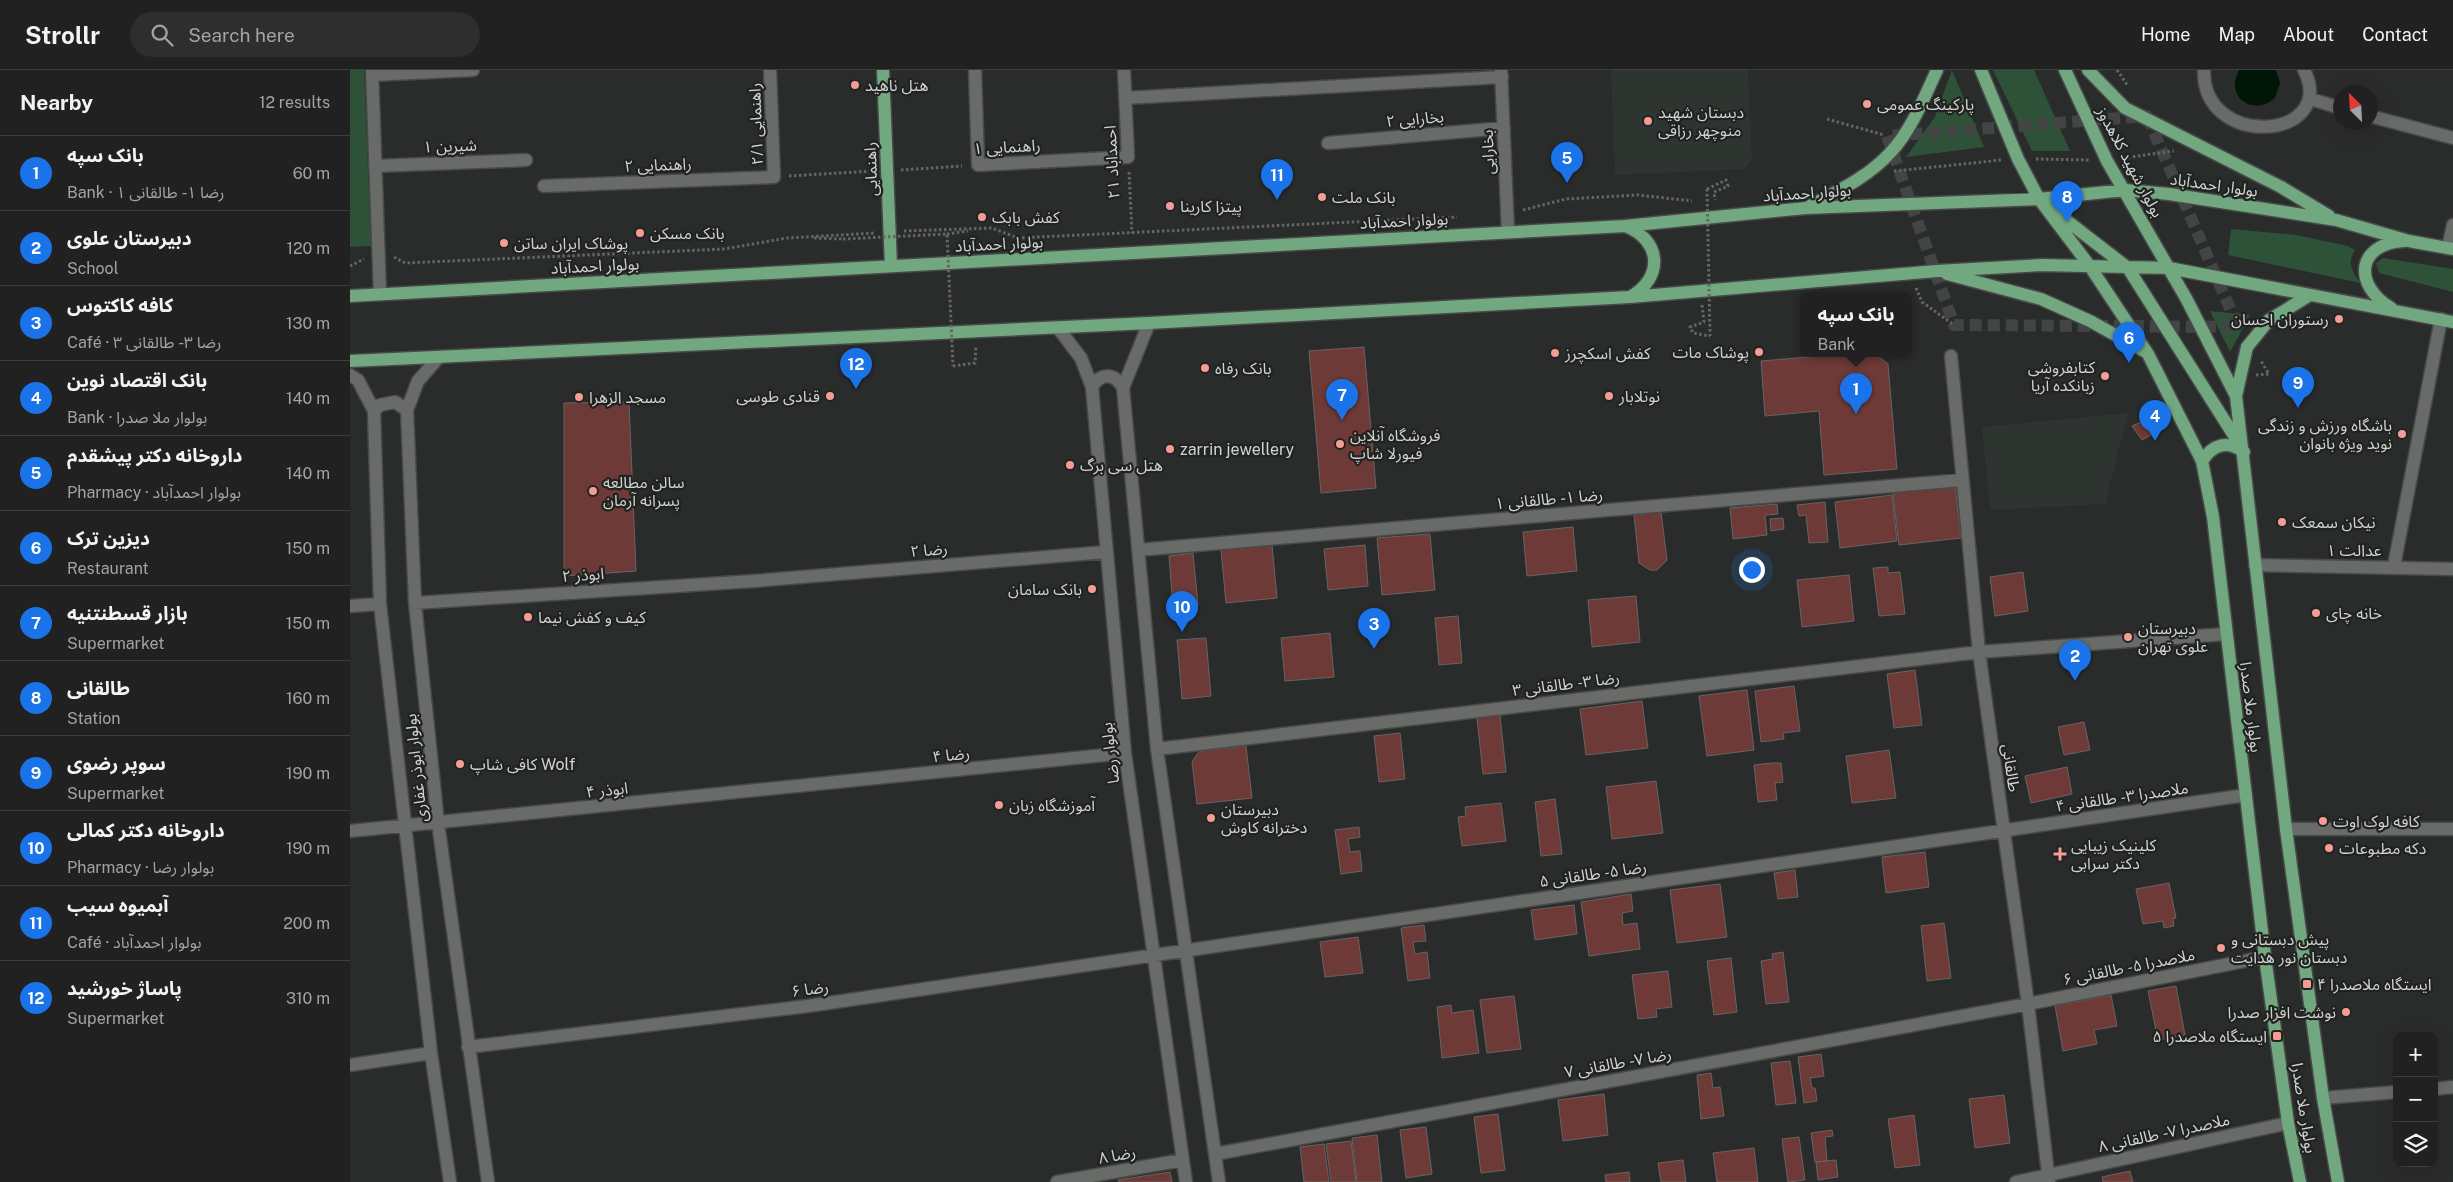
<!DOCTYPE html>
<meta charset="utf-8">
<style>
:root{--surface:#202120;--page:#2d2e2d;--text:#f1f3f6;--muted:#a2a3a5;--line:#3d3e3e;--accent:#1a73e8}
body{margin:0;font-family:"Public Sans","Noto Sans Arabic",sans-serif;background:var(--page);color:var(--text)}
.controls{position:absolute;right:15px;bottom:15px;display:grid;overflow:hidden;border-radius:10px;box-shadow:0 5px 20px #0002}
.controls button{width:45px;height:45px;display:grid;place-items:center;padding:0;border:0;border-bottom:1px solid var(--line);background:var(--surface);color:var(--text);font:25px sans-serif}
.compass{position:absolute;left:1983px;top:15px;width:45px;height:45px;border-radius:50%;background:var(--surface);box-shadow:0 5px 20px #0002;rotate:336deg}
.you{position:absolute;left:1401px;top:499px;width:18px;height:18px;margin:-12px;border:4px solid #fff;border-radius:50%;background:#1a73e8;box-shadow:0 0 0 8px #1a73e833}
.badge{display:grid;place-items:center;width:32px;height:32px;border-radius:50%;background:var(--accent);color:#fff;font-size:16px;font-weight:700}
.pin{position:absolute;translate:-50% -41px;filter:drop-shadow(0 1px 2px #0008)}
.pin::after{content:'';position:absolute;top:26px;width:18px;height:15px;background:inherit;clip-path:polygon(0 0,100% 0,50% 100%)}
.popup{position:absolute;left:1450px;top:222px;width:112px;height:65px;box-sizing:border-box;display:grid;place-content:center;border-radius:10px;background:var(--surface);filter:drop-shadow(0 1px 4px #0005);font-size:16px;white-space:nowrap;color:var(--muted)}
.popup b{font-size:19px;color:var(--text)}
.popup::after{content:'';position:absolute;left:50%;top:100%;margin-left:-10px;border:10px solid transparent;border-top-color:var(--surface)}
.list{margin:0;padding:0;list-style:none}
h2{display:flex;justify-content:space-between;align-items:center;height:65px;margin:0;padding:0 20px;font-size:21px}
h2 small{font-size:16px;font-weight:400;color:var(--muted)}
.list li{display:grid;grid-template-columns:32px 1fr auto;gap:15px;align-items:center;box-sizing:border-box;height:75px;padding:0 20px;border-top:1px solid var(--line)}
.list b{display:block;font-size:19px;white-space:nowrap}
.list p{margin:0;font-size:16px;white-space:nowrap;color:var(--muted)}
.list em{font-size:16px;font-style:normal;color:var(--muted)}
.icon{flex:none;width:28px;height:28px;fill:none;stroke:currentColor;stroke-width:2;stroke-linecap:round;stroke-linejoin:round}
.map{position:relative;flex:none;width:2103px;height:1112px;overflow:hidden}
header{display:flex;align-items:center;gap:30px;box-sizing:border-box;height:70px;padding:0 25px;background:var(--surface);border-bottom:1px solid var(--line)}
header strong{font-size:24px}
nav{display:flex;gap:28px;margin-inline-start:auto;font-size:18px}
.search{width:350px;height:45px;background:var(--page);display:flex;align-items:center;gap:12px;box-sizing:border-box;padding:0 18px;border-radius:28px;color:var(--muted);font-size:19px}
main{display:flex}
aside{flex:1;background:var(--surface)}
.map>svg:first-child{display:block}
.built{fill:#2e3530}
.green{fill:#2e5238}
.water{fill:#011607}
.building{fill:#6d3a37;stroke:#676463}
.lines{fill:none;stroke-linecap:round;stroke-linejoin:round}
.minor-tunnel{stroke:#434544;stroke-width:12;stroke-dasharray:12 6;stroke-linecap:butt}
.minor-casing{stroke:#484a48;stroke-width:15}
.major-casing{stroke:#484a48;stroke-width:15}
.path{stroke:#646665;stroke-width:3;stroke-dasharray:2.5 2.5;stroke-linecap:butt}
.minor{stroke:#696b69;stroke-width:12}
.major{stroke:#71a880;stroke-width:12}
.path-bridge{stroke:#646665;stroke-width:3;stroke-dasharray:2.5 2.5;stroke-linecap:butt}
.poi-dot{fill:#f59c94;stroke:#212321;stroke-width:2}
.labels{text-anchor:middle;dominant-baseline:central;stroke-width:4.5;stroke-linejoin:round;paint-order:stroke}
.poi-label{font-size:16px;fill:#d1d3d2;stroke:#212321;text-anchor:start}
.street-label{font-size:16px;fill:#d1d3d2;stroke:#212321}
</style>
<header>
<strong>Strollr</strong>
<div class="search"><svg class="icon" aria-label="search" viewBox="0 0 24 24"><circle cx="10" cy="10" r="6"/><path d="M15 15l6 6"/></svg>Search here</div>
<nav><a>Home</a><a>Map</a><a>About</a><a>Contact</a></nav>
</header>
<main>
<aside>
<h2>Nearby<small>12 results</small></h2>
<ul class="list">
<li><span class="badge">1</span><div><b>بانک سپه</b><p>Bank · رضا ۱ - طالقانی ۱</p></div><em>60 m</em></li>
<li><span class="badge">2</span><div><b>دبیرستان علوی</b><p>School</p></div><em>120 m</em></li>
<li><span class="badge">3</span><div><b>کافه کاکتوس</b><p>Café · رضا ۳ - طالقانی ۳</p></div><em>130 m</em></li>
<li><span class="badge">4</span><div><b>بانک اقتصاد نوین</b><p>Bank · بولوار ملا صدرا</p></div><em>140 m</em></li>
<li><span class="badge">5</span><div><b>داروخانه دکتر پیشقدم</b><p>Pharmacy · بولوار احمدآباد</p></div><em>140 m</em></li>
<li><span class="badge">6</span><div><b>دیزین ترک</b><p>Restaurant</p></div><em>150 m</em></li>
<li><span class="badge">7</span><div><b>بازار قسطنتنیه</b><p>Supermarket</p></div><em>150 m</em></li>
<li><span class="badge">8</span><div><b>طالقانی</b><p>Station</p></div><em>160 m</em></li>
<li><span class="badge">9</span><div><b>سوپر رضوی</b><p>Supermarket</p></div><em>190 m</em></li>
<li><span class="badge">10</span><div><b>داروخانه دکتر کمالی</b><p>Pharmacy · بولوار رضا</p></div><em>190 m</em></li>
<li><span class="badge">11</span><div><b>آبمیوه سیب</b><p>Café · بولوار احمدآباد</p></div><em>200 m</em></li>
<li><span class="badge">12</span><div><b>پاساژ خورشید</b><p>Supermarket</p></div><em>310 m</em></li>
</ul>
</aside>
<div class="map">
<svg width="2103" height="1112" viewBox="0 0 2103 1112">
<rect width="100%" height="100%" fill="#2a2c2b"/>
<!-- built -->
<path class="built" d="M1261,0H1398L1402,90L1394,99L1265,105Z
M1778,343L1755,434L1640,440L1632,357Z"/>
<!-- green -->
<path class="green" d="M0,0H14L21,176L0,177Z
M1602,0L1634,77L1556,87L1585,47Z
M1643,0H1684L1720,81H1682Z
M1881,159L1946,165L1998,176L2005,180C1997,192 2002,202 2010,213L1878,185Z
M2033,188L2103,199V222L2029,203L2026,193Z
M1860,241L1900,245L1880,282Z"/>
<!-- water -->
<path class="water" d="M1889,0H1926L1930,13L1925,28C1903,47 1874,27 1889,0Z"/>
<!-- building -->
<path class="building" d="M1014,277L1026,418L971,423L959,281Z
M1507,283H1524L1538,294L1547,399L1474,405L1469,341L1415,346L1411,291Z
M279,332L286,501L214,506V333Z
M1800,348L1806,362L1792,370L1782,356Z
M1605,416L1611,468L1549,475L1543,423Z
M1542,425L1547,471L1490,478L1485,432Z
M1475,432L1478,472L1459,473L1456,445L1449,446L1447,435Z
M1427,434L1428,444L1415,445L1417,465L1383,469L1380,438Z
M1311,442L1317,490L1307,500H1300L1289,493L1284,445Z
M1433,448L1434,459L1421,461L1420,449Z
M1223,457L1227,501L1177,506L1173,462Z
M1080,464L1085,520L1032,525L1027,468Z
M922,475L927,528L876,533L871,480Z
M1015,475L1018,516L978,520L974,479Z
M843,483L848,535L823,537L819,486Z
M1538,497V503L1550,502L1555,544L1529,546L1523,498Z
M1673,502L1678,541L1645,546L1640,507Z
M1499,505L1504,551L1452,557L1447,510Z
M1286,526L1290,572L1242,577L1238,530Z
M1108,546L1112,593L1089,595L1085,548Z
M980,563L984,607L935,611L931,568Z
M856,568L861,626L832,629L827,570Z
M1565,600L1572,655L1544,658L1537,604Z
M1444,616L1450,661L1433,663L1434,669L1411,672L1405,621Z
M1397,620L1404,680L1357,686L1349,626Z
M1292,631L1298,678L1236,685L1230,639Z
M1150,645L1156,702L1133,704L1127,648Z
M1734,652L1740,680L1714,685L1708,657Z
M1050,663L1055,709L1029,712L1024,666Z
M896,676L902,728L847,734L842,692L847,684L851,681Z
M1539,680L1546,728L1502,733L1496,686Z
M1422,693H1431L1433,712L1425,713L1427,730L1408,732L1404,695Z
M1717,697L1722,724L1681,733L1675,706Z
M1306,711L1313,763L1262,769L1256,717Z
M1205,729L1212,784L1191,786L1185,732Z
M1151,733L1156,771L1112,776L1108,747L1116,746L1115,737Z
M1009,757L1010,767L998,769L1000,782L1010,781L1012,801L991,804L985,760Z
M1575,782L1579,817L1536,823L1532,787Z
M1445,800L1448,827L1428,829L1424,803Z
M1819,813L1826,848L1823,849L1824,856L1814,858L1813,851L1793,854L1786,819Z
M1370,814L1377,867L1327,873L1320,820Z
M1281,824L1283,841L1272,843L1273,855L1287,853L1290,879L1239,886L1231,832Z
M1224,835L1227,864L1185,870L1181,840Z
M1594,853L1601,908L1577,911L1571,856Z
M1074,855L1076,871L1063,872L1065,884L1077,882L1080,908L1058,911L1051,858Z
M1008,867L1013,903L975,907L970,872Z
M1433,882L1439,932L1416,934L1411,891L1423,889L1422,884Z
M1381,888L1387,942L1364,945L1357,891Z
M1318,901L1322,937L1306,939L1307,947L1288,949L1282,905Z
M1826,916L1835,965L1808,970L1798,921Z
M1761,925L1767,956L1744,960L1747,974L1713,981L1705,936Z
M1164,926L1171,979L1137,983L1130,930Z
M1101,935L1102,943L1123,940L1129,983L1092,988L1087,937Z
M1471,984L1474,1006L1460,1008L1462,1018H1465L1467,1031L1454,1033L1448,987Z
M1440,991L1446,1033L1426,1035L1421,993Z
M1361,1003L1363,1018L1370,1017L1374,1046L1351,1049L1347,1005Z
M1254,1024L1258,1065L1213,1071L1208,1030Z
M1654,1025L1660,1073L1625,1078L1619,1029Z
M1148,1044L1155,1100L1131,1103L1124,1047Z
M1564,1045L1570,1095L1545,1098L1538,1049Z
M1076,1057L1082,1104L1056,1108L1050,1060Z
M1482,1060L1483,1066L1475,1067L1477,1091L1465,1092L1461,1063Z
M1027,1065L1032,1112H1007L1002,1068Z
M1449,1067L1455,1110L1438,1112L1432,1069Z
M1001,1071L1006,1112H981L976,1074Z
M974,1074L979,1112H954L950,1077Z
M1404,1078L1408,1112H1367L1363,1083Z
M1333,1090L1336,1112H1311L1308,1093Z
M1486,1090L1488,1107L1468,1110L1466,1092Z
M1780,1101L1783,1112H1753L1752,1107Z
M820,1102L822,1112H769L768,1110Z
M1279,1102L1280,1112H1256L1255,1105Z"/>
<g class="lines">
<!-- minor-tunnel -->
<path class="minor-tunnel" d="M1797,46L1888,257L1604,255L1537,66Z"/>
<!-- minor casing -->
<g class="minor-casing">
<path id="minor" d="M22,0L30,224
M625,0L628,95L778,87L774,0
M1151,0L1158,162
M1854,0C1852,81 1989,70 1954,0
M22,5L123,0
M775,28L1152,7
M1961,29L1990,38
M2020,46L2103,68
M978,73L1154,58
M25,96L176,90
M194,116L424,107L420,0
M2098,178L2103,155
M799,253L773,318L807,679L869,1112
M708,258L731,288L742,317L775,683L836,1112
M1601,286L1629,582L1678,934L1699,1112
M89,287L68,311L57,340L65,533L88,753L138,1112
M0,305L8,310L24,341L30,534L81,983L100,1112
M742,317C751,302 765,303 773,318
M24,341L30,335L45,332L57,340
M788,480L1612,410
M1905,495L2103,499
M2044,496L2091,249
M65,533L404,511L756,482
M0,536L30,534
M807,679L1629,582L1876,564
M1936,759H2103
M0,761L775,683
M118,977L458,936L1896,725
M0,995L81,983
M2084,1019L2103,1017
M1973,1028L2047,1022
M865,1084L1678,934L1915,887
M707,1112L833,1090
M1666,1112L1938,1053"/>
</g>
<!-- major casing -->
<g class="major-casing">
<path id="major" d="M533,0L541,196
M1631,0L1668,89L1689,129L1739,195L1798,284L1852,391L1863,447L1915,887L1938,1053L1950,1112
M1715,0L1757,91L1837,230L1886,326L1936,759L1973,1028L1988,1112
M1738,0L1775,38L1931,117L1979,146
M1460,136C1488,121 1518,107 1540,83C1561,61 1574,28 1587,0
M1703,140L1778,198L1890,375
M1275,156C1312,170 1314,208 1280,227
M1597,204L1691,229L1740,251L1796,282
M0,226L1275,156L1456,138L1689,129L1775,120L1819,124L1986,150L2059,171L2103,179
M2041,238C2003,215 2006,174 2054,171
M0,291L799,253L1280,227L1587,201L1692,195L1819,198L2103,252
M1886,326L1897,277L1919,250L1960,225
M1852,391C1863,374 1877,370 1894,382"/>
</g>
<!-- path -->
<path class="path" d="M1767,0L1778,16
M1477,49L1534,65
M1773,88L1824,81
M1686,89L1740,90
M551,100L612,96
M1544,101L1652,90
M779,102L782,163
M439,106L523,101
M1357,119L1376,110L1378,116L1364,122L1365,130
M1173,140L1216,129L1288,125L1342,131
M554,161L642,158L668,168L1107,147
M597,164L618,161
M464,168L493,169
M44,187L55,193L374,179L437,168L525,163
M0,196L14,189
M1566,218L1572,232L1604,255
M1352,235L1354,252L1340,257L1343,263L1360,266
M603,296L625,293L626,276
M1906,305L1919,304L1911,291"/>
<!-- minor -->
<use href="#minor" class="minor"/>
<!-- major -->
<use href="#major" class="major"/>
<!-- path-bridge -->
<path class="path-bridge" d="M1357,119L1360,266
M493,169L597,164L603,296"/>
</g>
<!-- markers -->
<g class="poi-dot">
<circle cx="505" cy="15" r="5"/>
<circle cx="1517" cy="34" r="5"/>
<circle cx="1298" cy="51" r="5"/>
<circle cx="972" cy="127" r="5"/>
<circle cx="820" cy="136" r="5"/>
<circle cx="632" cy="147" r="5"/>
<circle cx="290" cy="163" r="5"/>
<circle cx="154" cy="173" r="5"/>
<circle cx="1989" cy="249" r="5"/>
<circle cx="1409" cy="282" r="5"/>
<circle cx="1205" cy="283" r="5"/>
<circle cx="855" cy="298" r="5"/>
<circle cx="1755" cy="306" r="5"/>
<circle cx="480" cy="326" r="5"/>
<circle cx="1259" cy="326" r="5"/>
<circle cx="229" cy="327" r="5"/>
<circle cx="2052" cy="364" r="5"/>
<circle cx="990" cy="374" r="5"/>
<circle cx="820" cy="379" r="5"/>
<circle cx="720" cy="395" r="5"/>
<circle cx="243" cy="421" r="5"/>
<circle cx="1932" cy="452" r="5"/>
<circle cx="742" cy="519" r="5"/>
<circle cx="1966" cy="543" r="5"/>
<circle cx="178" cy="547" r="5"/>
<circle cx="1778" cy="567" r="5"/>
<circle cx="110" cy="694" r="5"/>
<circle cx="649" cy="735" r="5"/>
<circle cx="861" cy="748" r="5"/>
<circle cx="1973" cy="751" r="5"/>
<circle cx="1979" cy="778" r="5"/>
<path d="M1707.5 776.5h5v5h5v5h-5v5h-5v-5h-5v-5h5z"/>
<circle cx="1871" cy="878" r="5"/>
<rect x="1952" y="909" width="10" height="10" rx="2.5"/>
<circle cx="1996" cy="942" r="5"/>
<rect x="1922" y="961" width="10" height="10" rx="2.5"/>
</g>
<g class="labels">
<!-- poi labels -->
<g class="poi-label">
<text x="515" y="15">هتل ناهید</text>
<text x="1527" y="34">پارکینگ عمومی</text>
<text x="1308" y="42">دبستان شهید<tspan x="1308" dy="18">منوچهر رزاقی</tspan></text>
<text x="982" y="127">بانک ملت</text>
<text x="830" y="136">پیتزا کارینا</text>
<text x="642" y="147">کفش بابک</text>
<text x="300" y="163">بانک مسکن</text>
<text x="164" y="173">پوشاک ایران ساتن</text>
<text x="1979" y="249" text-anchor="end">رستوران احسان</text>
<text x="1399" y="282" text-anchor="end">پوشاک مات</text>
<text x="1215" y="283">کفش اسکچرز</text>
<text x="1745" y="297" text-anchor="end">کتابفروشی<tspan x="1745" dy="18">زبانکده آریا</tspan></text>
<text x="865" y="298">بانک رفاه</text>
<text x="470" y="326" text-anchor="end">قنادی طوسی</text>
<text x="1269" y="326">نوتلابار</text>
<text x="239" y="327">مسجد الزهرا</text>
<text x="2042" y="355" text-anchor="end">باشگاه ورزش و زندگی<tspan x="2042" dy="18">نوید ویژه بانوان</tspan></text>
<text x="1000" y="365">فروشگاه آنلاین<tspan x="1000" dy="18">فیورلا شاپ</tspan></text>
<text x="830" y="379">zarrin jewellery</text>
<text x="730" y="395">هتل سی برگ</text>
<text x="253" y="412">سالن مطالعه<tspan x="253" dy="18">پسرانه آرمان</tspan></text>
<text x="1942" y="452">نیکان سمعک</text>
<text x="732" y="519" text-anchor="end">بانک سامان</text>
<text x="1976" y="543">خانه چای</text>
<text x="188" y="547">کیف و کفش نیما</text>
<text x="1788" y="558">دبیرستان<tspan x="1788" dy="18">علوی تهران</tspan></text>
<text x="120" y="694">کافی شاپ Wolf</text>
<text x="659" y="735">آموزشگاه زبان</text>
<text x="871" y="739">دبیرستان<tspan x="871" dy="18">دخترانه کاوش</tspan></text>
<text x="1983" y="751">کافه لوک اوت</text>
<text x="1721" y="775">کلینیک زیبایی<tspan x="1721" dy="18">دکتر سرابی</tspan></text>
<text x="1989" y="778">دکه مطبوعات</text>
<text x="1881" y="869">پیش دبستانی و<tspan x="1881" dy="18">دبستان نور هدایت</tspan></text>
<text x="1967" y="914">ایستگاه ملاصدرا ۴</text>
<text x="1986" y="942" text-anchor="end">نوشت افزار صدرا</text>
<text x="1917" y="966" text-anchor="end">ایستگاه ملاصدرا ۵</text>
</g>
<!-- street labels -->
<g class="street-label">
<text transform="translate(1065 49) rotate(-5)">بخارایی ۲</text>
<text transform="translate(406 54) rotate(-92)">راهنمایی ۲/۱</text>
<text transform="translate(100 76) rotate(-2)">شیرین ۱</text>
<text transform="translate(657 77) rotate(-3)">راهنمایی ۱</text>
<text transform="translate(1138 82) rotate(-92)">بخارایی</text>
<text transform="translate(762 92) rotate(-93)">احمداباد ۲۱</text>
<text transform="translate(1780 92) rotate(62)">بولوار شهید کلاهدوز</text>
<text transform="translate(308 95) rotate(-2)">راهنمایی ۲</text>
<text transform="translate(521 99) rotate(-92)">راهنمایی</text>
<text transform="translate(1864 115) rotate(8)">بولوار احمدآباد</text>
<text transform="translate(1457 123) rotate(-4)">بولوار احمدآباد</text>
<text transform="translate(1054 151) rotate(-3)">بولوار احمدآباد</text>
<text transform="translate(649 174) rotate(-3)">بولوار احمدآباد</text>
<text transform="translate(245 196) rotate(-3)">بولوار احمدآباد</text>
<text transform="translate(1199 429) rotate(-5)">رضا ۱ - طالقانی ۱</text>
<text transform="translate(579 480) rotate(-5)">رضا ۲</text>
<text x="2004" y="480">عدالت ۱</text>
<text transform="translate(233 505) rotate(-4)">ابوذر ۲</text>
<text transform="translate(1216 614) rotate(-7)">رضا ۳ - طالقانی ۳</text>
<text transform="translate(1901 637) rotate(83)">بولوار ملا صدرا</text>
<text transform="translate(760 683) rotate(-97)">بولوار رضا</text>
<text transform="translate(601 685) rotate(-6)">رضا ۴</text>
<text transform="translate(66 698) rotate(-96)">بولوار ابوذر غفاری</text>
<text transform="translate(1661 698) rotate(82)">طالقانی</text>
<text transform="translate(257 720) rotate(-6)">ابوذر ۴</text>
<text transform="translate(1772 727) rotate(-8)">ملاصدرا ۳ - طالقانی ۴</text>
<text transform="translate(1243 804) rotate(-8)">رضا ۵ - طالقانی ۵</text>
<text transform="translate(1779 897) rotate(-11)">ملاصدرا ۵ - طالقانی ۶</text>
<text transform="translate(460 919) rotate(-8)">رضا ۶</text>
<text transform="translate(1268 993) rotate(-10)">رضا ۷ - طالقانی ۷</text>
<text transform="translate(1954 1038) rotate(81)">بولوار ملا صدرا</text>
<text transform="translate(1814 1063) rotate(-12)">ملاصدرا ۷ - طالقانی ۸</text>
<text transform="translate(767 1085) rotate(-10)">رضا ۸</text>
</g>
</g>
</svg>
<div class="controls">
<button>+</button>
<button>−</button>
<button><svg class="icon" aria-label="layers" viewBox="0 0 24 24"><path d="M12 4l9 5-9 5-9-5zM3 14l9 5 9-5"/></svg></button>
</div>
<svg class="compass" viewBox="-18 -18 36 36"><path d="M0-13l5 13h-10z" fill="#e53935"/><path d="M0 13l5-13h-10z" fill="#a2a3a5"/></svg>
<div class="you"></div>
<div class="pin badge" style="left:1506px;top:344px">1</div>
<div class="popup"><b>بانک سپه</b>Bank</div>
<div class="pin badge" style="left:1725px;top:611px">2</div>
<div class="pin badge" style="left:1024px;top:579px">3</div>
<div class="pin badge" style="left:1805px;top:371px">4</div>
<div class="pin badge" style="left:1217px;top:113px">5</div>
<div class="pin badge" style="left:1779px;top:293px">6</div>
<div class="pin badge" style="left:992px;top:350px">7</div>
<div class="pin badge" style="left:1717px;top:152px">8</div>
<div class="pin badge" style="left:1948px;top:338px">9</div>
<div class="pin badge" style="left:832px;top:562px">10</div>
<div class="pin badge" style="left:927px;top:130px">11</div>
<div class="pin badge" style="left:506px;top:319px">12</div>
</div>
</main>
